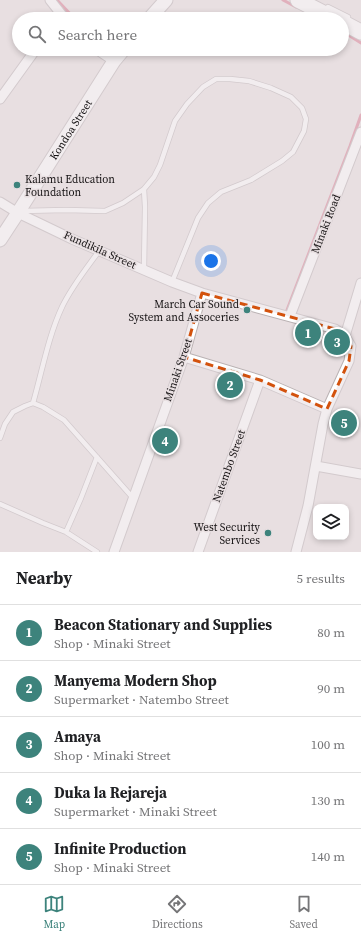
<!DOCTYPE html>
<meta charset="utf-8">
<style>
:root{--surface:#fff;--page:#f2f2f2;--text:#202124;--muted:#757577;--line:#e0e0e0;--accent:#3d837c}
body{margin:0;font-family:"Source Serif 4",serif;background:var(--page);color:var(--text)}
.controls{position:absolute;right:12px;bottom:12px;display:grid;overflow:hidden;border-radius:8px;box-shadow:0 2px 6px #0003}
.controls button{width:36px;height:36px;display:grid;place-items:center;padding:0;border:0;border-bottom:1px solid var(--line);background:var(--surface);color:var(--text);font:20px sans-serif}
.you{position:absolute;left:211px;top:261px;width:14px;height:14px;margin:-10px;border:3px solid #fff;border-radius:50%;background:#1a73e8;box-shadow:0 0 0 6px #1a73e833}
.badge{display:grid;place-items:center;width:26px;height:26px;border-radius:50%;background:var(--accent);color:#fff;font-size:13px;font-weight:700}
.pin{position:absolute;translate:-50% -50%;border:2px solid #fff;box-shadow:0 1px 4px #0006}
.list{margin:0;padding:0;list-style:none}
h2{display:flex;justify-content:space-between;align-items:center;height:52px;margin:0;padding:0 16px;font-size:17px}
h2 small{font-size:13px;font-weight:400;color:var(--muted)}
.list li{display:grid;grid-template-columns:26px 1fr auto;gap:12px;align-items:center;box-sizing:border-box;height:56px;padding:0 16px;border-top:1px solid var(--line)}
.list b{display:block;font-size:15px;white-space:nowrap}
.list p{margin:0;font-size:13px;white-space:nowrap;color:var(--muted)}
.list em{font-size:13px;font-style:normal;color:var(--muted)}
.icon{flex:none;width:22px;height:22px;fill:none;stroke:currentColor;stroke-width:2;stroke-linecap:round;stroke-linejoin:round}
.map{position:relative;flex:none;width:361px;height:552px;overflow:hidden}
.search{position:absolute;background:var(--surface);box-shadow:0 2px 6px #0003;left:12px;right:12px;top:12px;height:44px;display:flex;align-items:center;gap:10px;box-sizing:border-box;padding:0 14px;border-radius:22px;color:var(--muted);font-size:15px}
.sheet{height:332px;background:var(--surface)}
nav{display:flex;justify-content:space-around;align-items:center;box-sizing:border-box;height:56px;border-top:1px solid var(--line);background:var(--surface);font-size:11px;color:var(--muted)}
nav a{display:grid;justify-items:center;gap:2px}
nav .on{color:var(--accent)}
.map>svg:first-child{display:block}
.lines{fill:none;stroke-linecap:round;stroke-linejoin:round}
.stream{stroke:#d9798e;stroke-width:3}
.lane-casing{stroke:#bab2b3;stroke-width:6}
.street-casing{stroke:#bab2b3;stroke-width:11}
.secondary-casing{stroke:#bab2b3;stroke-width:15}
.primary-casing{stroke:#bab2b3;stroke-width:17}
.lane{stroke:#fff;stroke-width:4.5}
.street{stroke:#fff;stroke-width:9}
.secondary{stroke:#fff;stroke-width:13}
.primary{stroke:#fff;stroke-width:15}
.marked{fill:none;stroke:#d3520d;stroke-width:3;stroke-dasharray:8 5;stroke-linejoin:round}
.poi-dot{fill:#3d837c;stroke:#e8dfe1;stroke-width:1.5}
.labels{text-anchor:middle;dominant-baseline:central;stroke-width:3;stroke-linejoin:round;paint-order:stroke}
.street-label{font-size:11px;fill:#151213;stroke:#e8dfe1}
.poi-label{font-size:11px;fill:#151213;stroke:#e8dfe1;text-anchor:end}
</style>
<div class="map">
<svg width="361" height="552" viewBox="0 0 361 552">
<rect width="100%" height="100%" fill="#e8dfe1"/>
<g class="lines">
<!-- stream -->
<path class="stream" d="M57,0L75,19
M283,0L296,7
M342,31L361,43
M287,310L350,146L361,115"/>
<!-- lane casing -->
<g class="lane-casing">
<path id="lane" d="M328,7L348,17
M21,211L66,210L105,211L123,203L144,189L154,177L160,165L175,121L187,104L203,87L216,79H230L249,81L271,88L291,97L302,108L306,119L304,131L293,152L282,161L251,180L221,192L208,203L198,218L172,282
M144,270L145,207L144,189
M33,403C42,372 48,337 62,307C72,286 86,269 99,251
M0,438L5,424L13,412L25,406L33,403L43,407L64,420L133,498
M0,504L43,523L66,532L97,552
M66,532L81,498L97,457"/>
</g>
<!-- street casing -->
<g class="street-casing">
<path id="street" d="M50,0L65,19
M96,49L114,61
M0,99L36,49
M0,202L18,213L72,239L172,282L202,293L335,329L345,336L351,346L349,361L327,409L323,424L308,506L296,552
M290,316L361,132
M345,336L361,283
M184,357L260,380L327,409
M316,466L361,474
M114,552L184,357L202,293
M198,552L260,380"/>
</g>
<!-- secondary casing -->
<g class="secondary-casing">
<g id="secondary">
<path d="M149,19L166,0"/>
<path id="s1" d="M0,240L19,211L114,61L124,49"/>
</g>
</g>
<!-- primary casing -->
<g class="primary-casing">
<path id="primary" d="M298,0L335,19
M342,22L361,32"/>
</g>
<!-- lane -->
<use href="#lane" class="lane"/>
<!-- street -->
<use href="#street" class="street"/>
<!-- secondary -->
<use href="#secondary" class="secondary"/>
<!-- primary -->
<use href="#primary" class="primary"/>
</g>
<!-- marked area -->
<path d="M0 0H361V552H0ZM202,293L335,329L351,346L349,361L327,409L260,380L184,357Z" fill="#e8dfe1" fill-opacity=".55" fill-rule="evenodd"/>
<path class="marked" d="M202,293L335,329L351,346L349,361L327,409L260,380L184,357Z"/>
<!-- markers -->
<g class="poi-dot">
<circle cx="17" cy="185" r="4"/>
<circle cx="247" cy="310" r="4"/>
<circle cx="268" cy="533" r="4"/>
</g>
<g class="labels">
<!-- street labels -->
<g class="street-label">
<text stroke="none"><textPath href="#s1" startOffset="131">Kondoa Street</textPath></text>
<text transform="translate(326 224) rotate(-69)">Minaki Road</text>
<text transform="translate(100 250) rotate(24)">Fundikila Street</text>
<text transform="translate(178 370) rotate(-71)">Minaki Street</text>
<text transform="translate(229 466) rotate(-70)">Natembo Street</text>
</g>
<!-- poi labels -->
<g class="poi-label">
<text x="25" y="179" text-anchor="start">Kalamu Education<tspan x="25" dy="13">Foundation</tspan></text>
<text x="239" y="304">March Car Sound<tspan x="239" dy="13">System and Assoceries</tspan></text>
<text x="260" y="527">West Security<tspan x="260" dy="13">Services</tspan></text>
</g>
</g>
</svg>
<div class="controls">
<button><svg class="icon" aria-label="layers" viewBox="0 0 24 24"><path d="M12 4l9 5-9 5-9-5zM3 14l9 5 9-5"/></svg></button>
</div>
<div class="you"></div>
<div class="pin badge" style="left:308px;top:333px">1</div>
<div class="pin badge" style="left:230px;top:385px">2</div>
<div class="pin badge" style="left:337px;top:342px">3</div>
<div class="pin badge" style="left:165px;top:441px">4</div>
<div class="pin badge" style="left:344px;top:423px">5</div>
<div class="search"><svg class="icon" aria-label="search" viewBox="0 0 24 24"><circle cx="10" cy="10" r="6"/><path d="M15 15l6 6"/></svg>Search here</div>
</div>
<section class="sheet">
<h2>Nearby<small>5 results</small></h2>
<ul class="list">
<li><span class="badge">1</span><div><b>Beacon Stationary and Supplies</b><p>Shop · Minaki Street</p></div><em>80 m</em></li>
<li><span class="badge">2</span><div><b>Manyema Modern Shop</b><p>Supermarket · Natembo Street</p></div><em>90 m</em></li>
<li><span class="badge">3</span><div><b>Amaya</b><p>Shop · Minaki Street</p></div><em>100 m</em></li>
<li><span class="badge">4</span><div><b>Duka la Rejareja</b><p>Supermarket · Minaki Street</p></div><em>130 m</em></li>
<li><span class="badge">5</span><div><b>Infinite Production</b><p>Shop · Minaki Street</p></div><em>140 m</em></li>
</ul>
</section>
<nav>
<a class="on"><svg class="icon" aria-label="map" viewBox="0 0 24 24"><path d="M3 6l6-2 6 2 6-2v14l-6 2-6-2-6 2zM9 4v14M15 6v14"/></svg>Map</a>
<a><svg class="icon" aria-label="directions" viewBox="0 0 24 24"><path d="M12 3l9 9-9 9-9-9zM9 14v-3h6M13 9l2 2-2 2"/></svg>Directions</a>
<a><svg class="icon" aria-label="saved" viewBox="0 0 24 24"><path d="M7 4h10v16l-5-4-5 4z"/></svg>Saved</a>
</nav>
